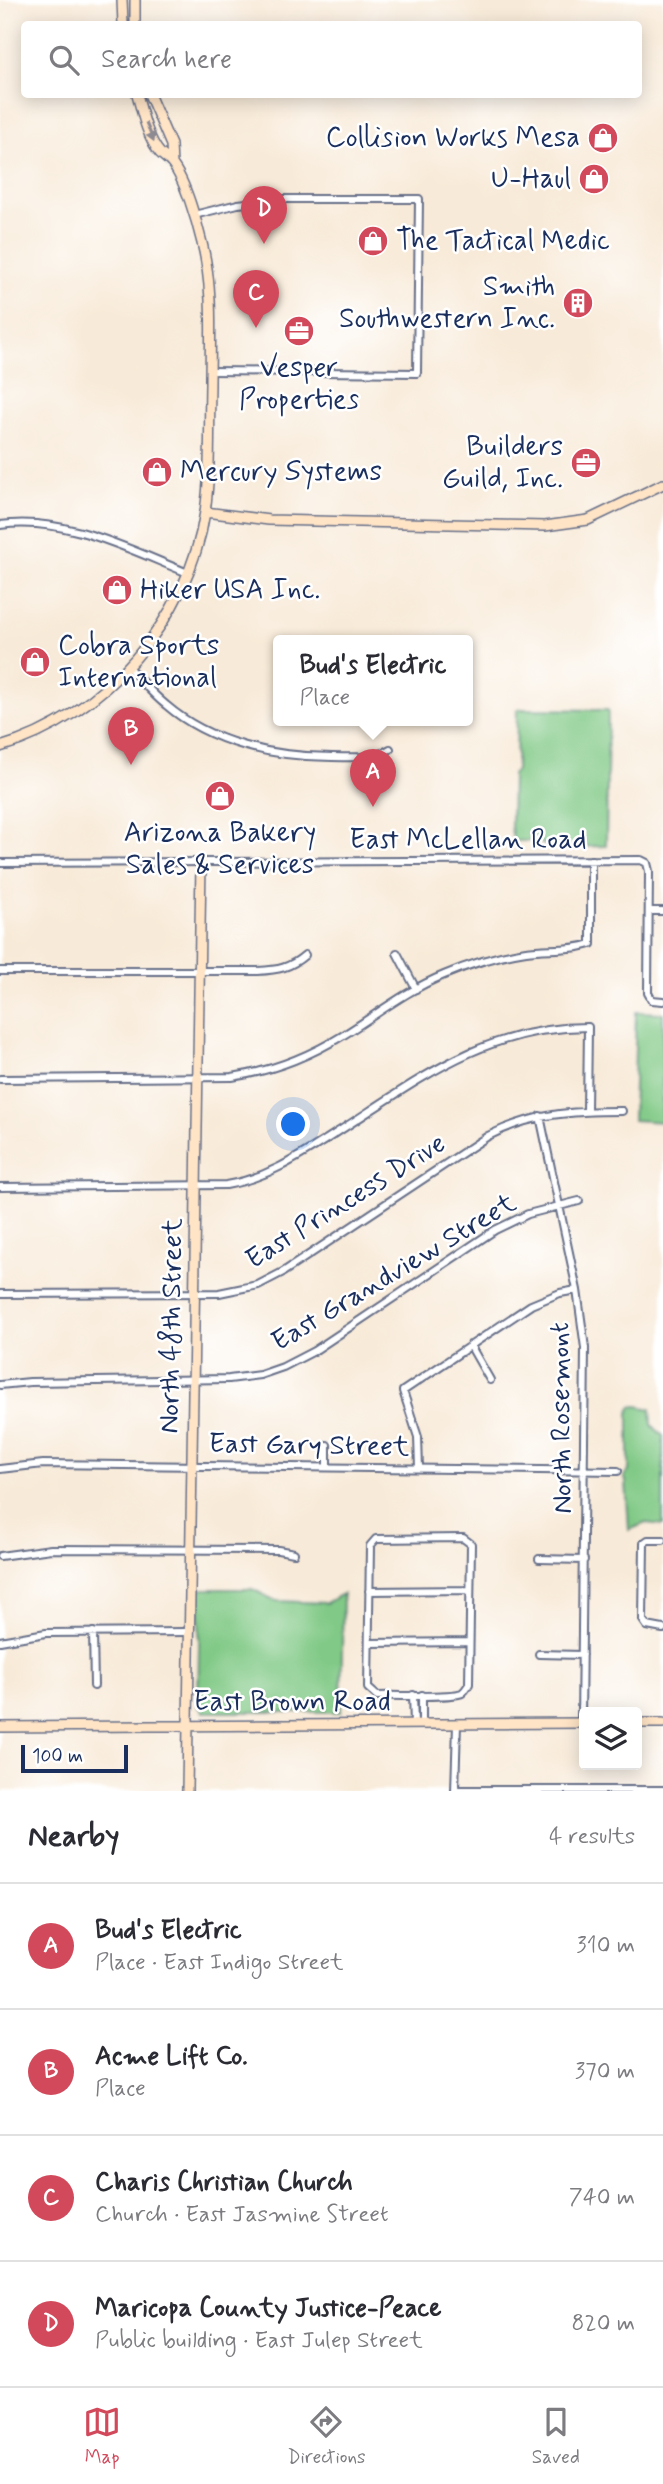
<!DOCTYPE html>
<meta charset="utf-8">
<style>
:root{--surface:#fff;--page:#f2f2f3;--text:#2b2b33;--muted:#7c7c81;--line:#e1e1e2;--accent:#d1495b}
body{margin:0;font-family:Mynerve,sans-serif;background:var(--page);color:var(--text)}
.controls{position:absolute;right:21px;bottom:21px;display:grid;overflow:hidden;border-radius:7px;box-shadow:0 4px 18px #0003}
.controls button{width:63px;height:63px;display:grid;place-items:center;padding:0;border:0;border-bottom:2px solid var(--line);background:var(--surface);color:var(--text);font:35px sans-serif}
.scale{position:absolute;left:21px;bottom:18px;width:107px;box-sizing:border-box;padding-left:7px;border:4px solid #1b2f5e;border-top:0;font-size:19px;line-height:24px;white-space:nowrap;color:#1b2f5e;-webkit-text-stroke:5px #fff;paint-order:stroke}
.you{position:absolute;left:294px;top:1125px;width:24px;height:24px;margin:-18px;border:5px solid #fff;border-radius:50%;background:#1a73e8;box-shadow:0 0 0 10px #1a73e833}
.badge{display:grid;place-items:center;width:46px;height:46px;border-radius:50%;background:var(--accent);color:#fff;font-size:23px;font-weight:700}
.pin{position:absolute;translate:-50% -58px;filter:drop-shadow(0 2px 4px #0008)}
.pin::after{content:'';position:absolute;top:37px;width:24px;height:21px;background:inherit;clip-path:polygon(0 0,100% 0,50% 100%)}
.popup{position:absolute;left:273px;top:635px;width:200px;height:91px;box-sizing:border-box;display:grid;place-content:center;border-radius:7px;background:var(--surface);filter:drop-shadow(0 2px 5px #0005);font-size:23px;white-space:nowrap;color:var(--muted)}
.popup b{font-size:26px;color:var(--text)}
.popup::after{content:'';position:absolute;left:50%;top:100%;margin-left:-14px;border:14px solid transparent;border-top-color:var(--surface)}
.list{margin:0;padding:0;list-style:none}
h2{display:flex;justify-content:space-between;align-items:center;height:91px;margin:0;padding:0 28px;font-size:30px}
h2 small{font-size:23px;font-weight:400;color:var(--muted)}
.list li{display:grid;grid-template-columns:46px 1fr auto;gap:21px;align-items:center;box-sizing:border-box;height:126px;padding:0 28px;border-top:2px solid var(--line)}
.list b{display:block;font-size:26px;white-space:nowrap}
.list p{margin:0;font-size:23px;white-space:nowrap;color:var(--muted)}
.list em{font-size:23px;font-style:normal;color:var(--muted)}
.icon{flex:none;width:38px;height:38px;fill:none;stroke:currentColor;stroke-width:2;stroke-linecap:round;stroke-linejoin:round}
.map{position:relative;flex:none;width:663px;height:1791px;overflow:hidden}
.search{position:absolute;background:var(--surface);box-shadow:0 4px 18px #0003;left:21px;right:21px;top:21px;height:77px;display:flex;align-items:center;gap:18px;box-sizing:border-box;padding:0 24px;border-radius:7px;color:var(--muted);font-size:26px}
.sheet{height:595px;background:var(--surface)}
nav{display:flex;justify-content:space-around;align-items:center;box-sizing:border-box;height:98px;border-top:2px solid var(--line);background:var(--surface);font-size:19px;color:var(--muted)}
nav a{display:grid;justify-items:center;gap:4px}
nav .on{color:var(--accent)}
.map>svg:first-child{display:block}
.green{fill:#81c986;stroke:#4e7c72;stroke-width:2}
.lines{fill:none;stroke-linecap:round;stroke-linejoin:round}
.street-casing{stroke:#687089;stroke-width:10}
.secondary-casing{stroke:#687089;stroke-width:12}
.street{stroke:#fff;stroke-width:6}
.secondary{stroke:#ffe4c6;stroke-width:9}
.oneway{fill:#8d8a92}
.labels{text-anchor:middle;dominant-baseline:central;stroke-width:5;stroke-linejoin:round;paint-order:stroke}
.poi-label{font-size:28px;fill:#1b2f5e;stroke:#fff;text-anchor:end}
.street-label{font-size:28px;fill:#1b2f5e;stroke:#fff}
</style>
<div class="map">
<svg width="663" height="1791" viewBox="0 0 663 1791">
<rect width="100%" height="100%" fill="#fff"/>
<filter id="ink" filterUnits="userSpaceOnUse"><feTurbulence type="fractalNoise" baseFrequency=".0143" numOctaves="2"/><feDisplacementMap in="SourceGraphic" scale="14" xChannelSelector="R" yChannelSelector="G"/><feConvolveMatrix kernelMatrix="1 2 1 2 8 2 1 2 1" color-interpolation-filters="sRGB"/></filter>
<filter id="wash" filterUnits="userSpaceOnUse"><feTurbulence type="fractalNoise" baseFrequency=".00686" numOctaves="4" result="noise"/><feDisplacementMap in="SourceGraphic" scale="28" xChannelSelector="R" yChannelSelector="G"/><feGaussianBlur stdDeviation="1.57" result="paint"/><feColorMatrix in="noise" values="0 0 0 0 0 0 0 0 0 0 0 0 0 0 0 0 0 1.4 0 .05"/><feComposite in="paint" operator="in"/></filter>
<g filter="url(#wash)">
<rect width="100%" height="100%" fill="#f8ead8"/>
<!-- green -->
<path class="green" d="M517,709L608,710L606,846L561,847L559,844L544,845L539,841H513L511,828L512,775L516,770Z
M636,1012L663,1013L662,1122L633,1120Z
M637,1406L651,1409L652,1425L663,1436V1525L646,1523L629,1530L626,1481L624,1477L629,1471V1413L631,1407Z
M200,1589H252L276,1601L326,1603L343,1594L341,1712H203L198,1706Z"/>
</g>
<g filter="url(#ink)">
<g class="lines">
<!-- street casing -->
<g class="street-casing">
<path id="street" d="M194,215L238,204L283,199H419L417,373L210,371
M0,525C66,516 128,549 188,573
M128,667C140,679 152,694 166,705C211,744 275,757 332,757C352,757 373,760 390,749
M0,863L641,860L647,863L649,871L648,993L652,1000L663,1001
M649,911H663
M397,953L416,989
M0,971H258C278,970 290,968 305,955
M0,1079L232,1077C272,1071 308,1057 342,1036C376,1015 407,990 444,975C470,964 499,955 526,951C548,948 570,951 591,944V860
M540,1116L577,1290L585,1348L581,1723
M0,1187L226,1185C268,1178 300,1156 336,1133C419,1080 484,1027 588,1027L587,1111
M0,1294L219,1293L258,1285L283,1272L488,1136C533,1113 572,1111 622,1111
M470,1345L490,1380
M0,1385L30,1382L229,1379L260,1375L283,1367L314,1351L495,1230L528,1214L579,1201
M327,1466V1445
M419,1468L418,1437L403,1391L531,1305L560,1293L577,1290
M0,1469L43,1464L618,1471
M463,1538L471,1544L469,1684C466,1689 466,1690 462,1693C452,1698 392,1695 377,1696L368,1688L370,1546L376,1539Z
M663,1540H648L644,1543L643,1620L647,1626L663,1629
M0,1556L51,1549L278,1550L294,1553
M539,1559L584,1560
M369,1591L470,1590
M93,1632L94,1686
M0,1641L46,1633L188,1632
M369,1643L469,1642
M539,1654L582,1655
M413,1695L414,1724
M422,1695V1724
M455,1790H663
M455,1791L457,1724"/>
</g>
<!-- secondary casing -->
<g class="secondary-casing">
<path id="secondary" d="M122,0L123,24
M135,0V24
M149,94L171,145L172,164
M205,512L269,520L545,526L588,520L663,484
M0,747C104,717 189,619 205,512C211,471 209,427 210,385C210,337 214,290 202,243C197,222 185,180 172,164C169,160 164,157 160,153C148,139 142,113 137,94
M637,1723H663
M0,1727L584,1723
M187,1791L201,862"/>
</g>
<!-- street -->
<use href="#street" class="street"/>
<!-- secondary -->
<use href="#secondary" class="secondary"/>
</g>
<!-- one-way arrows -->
<defs><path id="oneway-solid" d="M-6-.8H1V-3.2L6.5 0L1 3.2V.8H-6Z" transform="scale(1.75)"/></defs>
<use class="oneway" href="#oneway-solid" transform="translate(150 132) rotate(67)"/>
</g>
<!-- icons -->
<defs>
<g id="shop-disc" transform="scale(1.575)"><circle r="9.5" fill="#d1495b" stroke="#fff"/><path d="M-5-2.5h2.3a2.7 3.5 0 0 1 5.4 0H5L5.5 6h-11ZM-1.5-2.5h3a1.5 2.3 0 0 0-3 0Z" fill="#fff"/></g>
<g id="building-disc" transform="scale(1.575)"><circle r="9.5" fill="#d1495b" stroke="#fff"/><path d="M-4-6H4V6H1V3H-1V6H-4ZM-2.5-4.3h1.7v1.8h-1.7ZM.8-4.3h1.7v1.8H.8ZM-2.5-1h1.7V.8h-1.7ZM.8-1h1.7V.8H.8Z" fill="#fff"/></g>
<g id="office-disc" transform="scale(1.575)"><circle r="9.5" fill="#d1495b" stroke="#fff"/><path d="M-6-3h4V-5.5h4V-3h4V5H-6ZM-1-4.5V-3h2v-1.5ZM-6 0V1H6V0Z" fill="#fff"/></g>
</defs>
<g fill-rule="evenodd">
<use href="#shop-disc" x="603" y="138"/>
<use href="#shop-disc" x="594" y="179"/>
<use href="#shop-disc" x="373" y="241"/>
<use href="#building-disc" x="578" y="303"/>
<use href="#office-disc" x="299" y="331"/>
<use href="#office-disc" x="586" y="463"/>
<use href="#shop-disc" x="157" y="472"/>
<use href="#shop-disc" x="117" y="590"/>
<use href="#shop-disc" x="35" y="662"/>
<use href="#shop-disc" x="220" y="796"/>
</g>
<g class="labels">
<!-- poi labels -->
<g class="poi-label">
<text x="580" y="138">Collision Works Mesa</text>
<text x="571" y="179">U-Haul</text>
<text x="396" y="241" text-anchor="start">The Tactical Medic</text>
<text x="555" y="287">Smith<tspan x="555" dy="32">Southwestern Inc.</tspan></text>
<text x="299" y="368" text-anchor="middle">Vesper<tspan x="299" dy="32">Properties</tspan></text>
<text x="563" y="447">Builders<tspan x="563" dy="32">Guild, Inc.</tspan></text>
<text x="180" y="472" text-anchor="start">Mercury Systems</text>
<text x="140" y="590" text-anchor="start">Hiker USA Inc.</text>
<text x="58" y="646" text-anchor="start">Cobra Sports<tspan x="58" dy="32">International</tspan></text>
<text x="220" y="833" text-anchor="middle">Arizona Bakery<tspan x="220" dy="32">Sales &amp; Services</tspan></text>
</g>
<!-- street labels -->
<g class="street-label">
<text x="468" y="840">East McLellan Road</text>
<text transform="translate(346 1202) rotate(-32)">East Princess Drive</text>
<text transform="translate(394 1273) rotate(-31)">East Grandview Street</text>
<text transform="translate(172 1326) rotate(-89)">North 48th Street</text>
<text transform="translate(562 1418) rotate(-91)">North Rosemont</text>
<text transform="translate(309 1446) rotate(1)">East Gary Street</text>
<text x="292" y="1702">East Brown Road</text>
</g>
</g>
</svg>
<div class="controls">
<button><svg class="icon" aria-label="layers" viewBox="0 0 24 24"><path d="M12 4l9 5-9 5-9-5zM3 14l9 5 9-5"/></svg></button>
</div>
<div class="scale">100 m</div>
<div class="you"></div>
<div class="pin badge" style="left:373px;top:807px">A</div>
<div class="popup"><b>Bud's Electric</b>Place</div>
<div class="pin badge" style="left:131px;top:765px">B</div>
<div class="pin badge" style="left:256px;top:328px">C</div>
<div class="pin badge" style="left:264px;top:244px">D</div>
<div class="search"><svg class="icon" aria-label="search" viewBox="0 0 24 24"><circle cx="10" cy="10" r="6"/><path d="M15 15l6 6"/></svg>Search here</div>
</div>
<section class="sheet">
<h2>Nearby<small>4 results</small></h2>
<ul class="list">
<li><span class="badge">A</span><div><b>Bud's Electric</b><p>Place · East Indigo Street</p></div><em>310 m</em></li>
<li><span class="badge">B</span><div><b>Acme Lift Co.</b><p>Place</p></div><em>370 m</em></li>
<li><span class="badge">C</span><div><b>Charis Christian Church</b><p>Church · East Jasmine Street</p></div><em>740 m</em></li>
<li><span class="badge">D</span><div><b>Maricopa County Justice-Peace</b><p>Public building · East Julep Street</p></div><em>820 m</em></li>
</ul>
</section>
<nav>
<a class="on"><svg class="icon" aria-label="map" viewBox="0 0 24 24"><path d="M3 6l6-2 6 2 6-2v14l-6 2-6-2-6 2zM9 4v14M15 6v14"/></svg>Map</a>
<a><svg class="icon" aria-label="directions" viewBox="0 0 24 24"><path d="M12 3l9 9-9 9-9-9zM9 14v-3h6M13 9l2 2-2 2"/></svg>Directions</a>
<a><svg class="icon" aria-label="saved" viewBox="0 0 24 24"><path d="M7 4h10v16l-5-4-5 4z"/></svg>Saved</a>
</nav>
